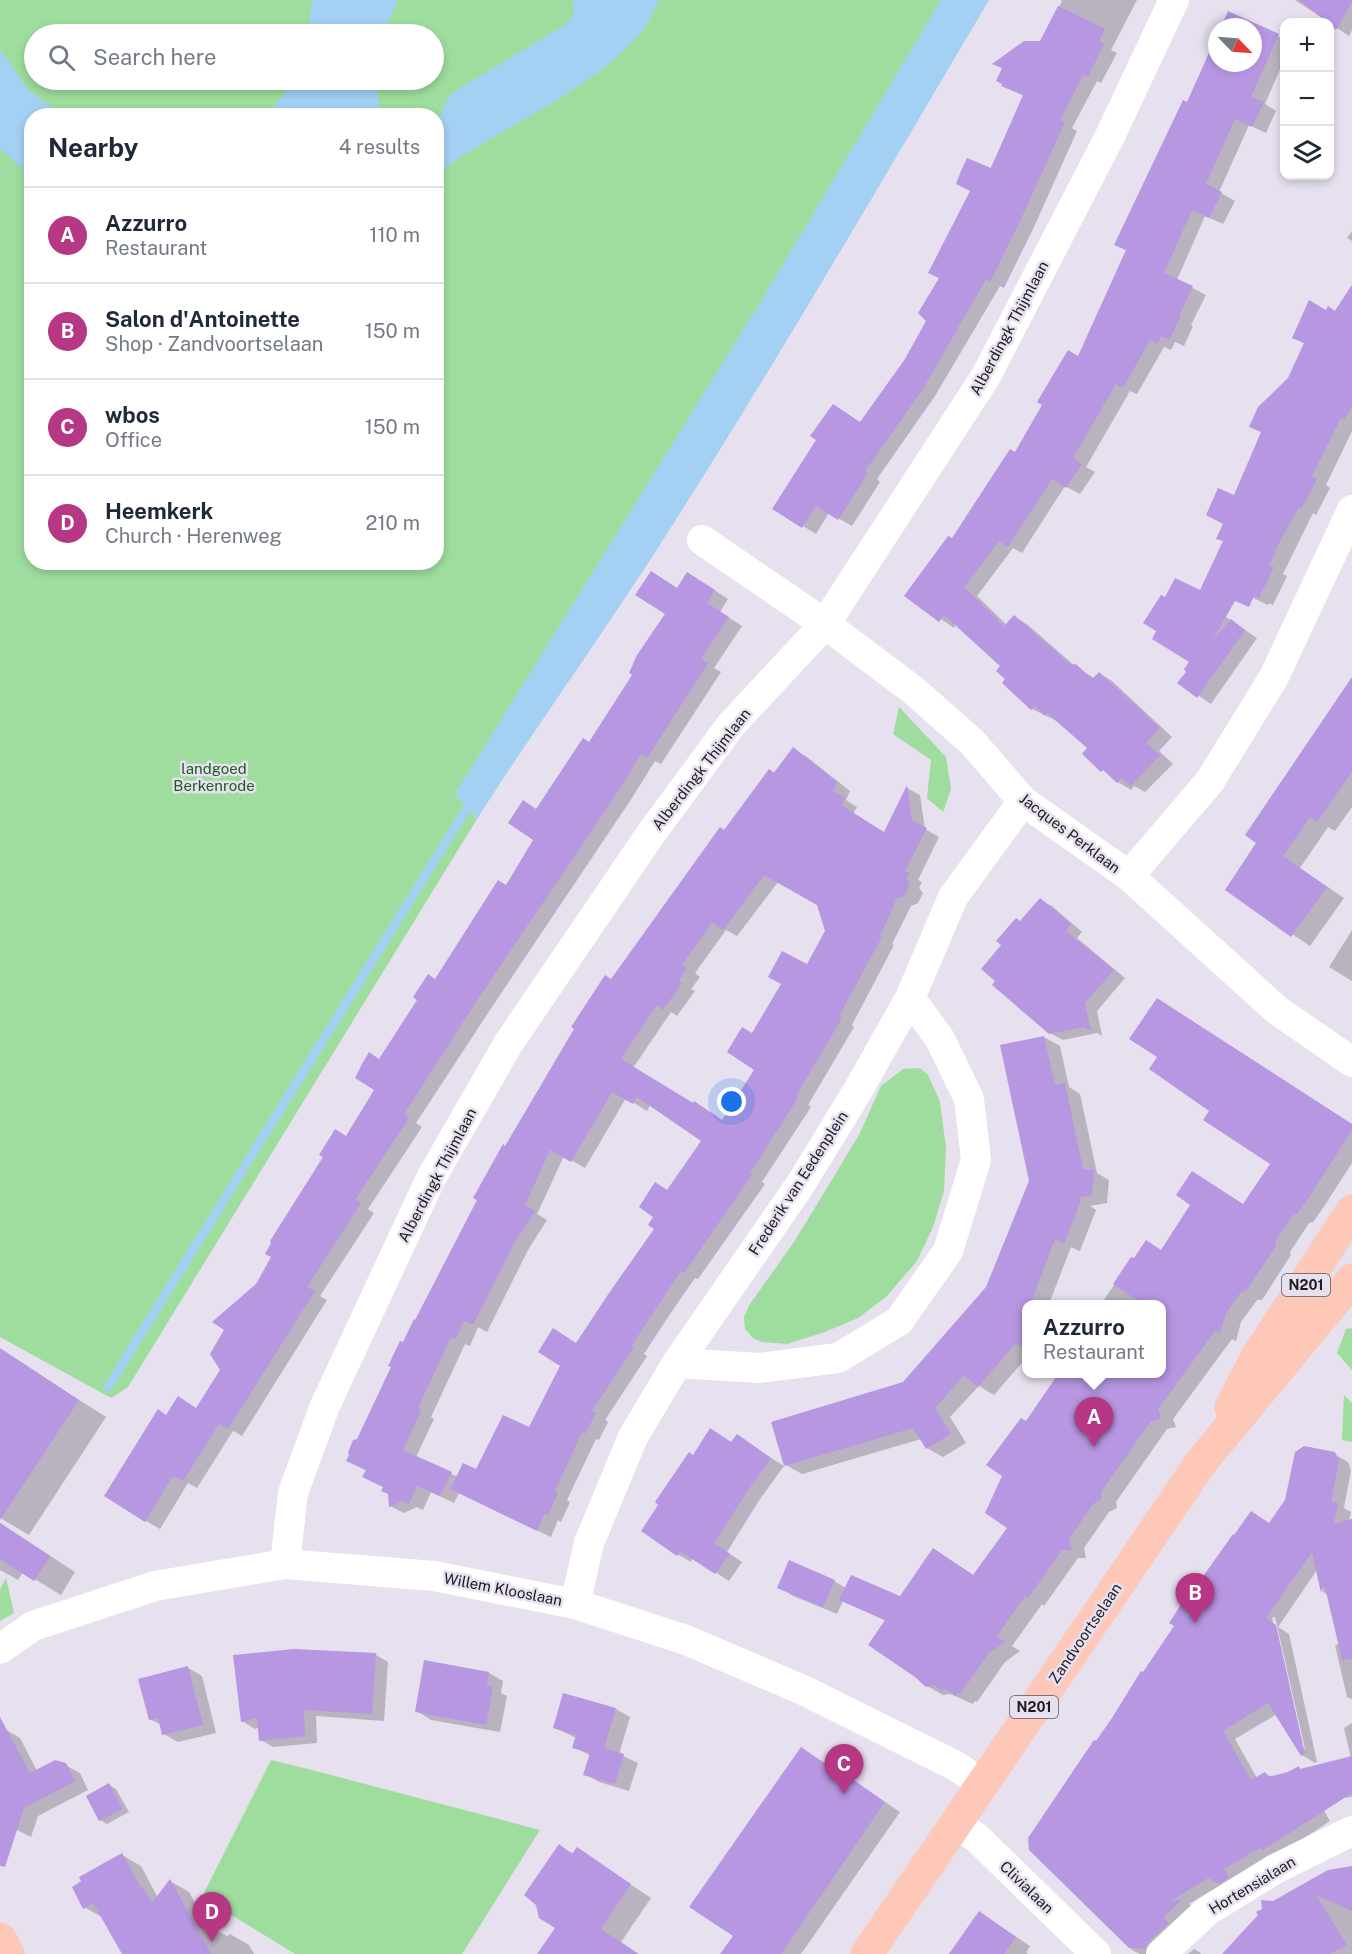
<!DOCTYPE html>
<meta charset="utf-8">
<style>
:root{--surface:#fff;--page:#f6f6f7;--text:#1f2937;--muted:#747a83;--line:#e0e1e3;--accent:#b63784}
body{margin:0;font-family:"Public Sans",sans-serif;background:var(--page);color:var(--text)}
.controls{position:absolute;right:18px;top:18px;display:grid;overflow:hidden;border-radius:12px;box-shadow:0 3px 9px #0003}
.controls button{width:54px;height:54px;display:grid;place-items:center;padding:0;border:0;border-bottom:2px solid var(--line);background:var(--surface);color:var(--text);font:30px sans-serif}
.compass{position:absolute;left:1208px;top:18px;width:54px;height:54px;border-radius:50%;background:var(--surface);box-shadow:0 3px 9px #0003;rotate:115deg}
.you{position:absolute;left:732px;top:1102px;width:21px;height:21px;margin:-15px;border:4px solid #fff;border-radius:50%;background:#1a73e8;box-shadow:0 0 0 9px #1a73e833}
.badge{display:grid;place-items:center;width:39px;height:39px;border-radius:50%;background:var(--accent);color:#fff;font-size:20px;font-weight:700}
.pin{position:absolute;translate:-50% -50px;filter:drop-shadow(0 2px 3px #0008)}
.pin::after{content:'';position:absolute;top:32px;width:21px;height:18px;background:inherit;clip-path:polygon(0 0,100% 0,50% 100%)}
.popup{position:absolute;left:1022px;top:1300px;width:144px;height:78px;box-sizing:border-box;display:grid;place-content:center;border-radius:12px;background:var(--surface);filter:drop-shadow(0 2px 4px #0005);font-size:20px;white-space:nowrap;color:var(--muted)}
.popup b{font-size:22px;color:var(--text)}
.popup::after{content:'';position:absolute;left:50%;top:100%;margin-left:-12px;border:12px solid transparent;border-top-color:var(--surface)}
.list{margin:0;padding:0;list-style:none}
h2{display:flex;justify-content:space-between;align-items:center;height:78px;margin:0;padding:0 24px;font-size:26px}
h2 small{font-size:20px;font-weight:400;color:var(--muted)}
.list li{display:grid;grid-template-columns:39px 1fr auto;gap:18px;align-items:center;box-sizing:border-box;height:96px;padding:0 24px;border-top:2px solid var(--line)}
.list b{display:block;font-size:22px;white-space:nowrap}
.list p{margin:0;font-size:20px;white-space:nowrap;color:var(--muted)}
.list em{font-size:20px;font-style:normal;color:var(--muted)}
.icon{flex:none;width:33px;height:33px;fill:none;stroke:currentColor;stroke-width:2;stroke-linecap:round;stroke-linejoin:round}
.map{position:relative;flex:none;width:1352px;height:1954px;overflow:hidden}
.search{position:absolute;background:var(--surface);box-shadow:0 3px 9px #0003;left:24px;top:24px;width:420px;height:66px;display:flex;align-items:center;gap:15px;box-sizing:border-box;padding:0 21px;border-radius:33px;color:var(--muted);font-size:22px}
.panel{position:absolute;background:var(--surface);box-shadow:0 3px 9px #0003;left:24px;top:108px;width:420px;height:462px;border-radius:24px}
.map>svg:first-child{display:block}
.green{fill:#9edd9e;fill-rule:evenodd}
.water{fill:#a4d0f3}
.shadow{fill:#0003;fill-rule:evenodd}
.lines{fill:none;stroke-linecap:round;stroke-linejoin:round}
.stream{stroke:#a4d0f3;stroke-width:9}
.building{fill:#b796e2;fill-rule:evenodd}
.minor{stroke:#fff;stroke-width:30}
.primary{stroke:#fdc8b8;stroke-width:33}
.labels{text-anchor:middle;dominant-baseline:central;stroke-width:5;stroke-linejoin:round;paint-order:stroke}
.shield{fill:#e6e0ef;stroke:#59565f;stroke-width:1.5}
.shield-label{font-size:14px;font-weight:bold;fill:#1d1b21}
.street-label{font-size:15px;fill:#1d1b21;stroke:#e6e0ef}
.park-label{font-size:15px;fill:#1b5d20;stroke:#e6e0ef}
</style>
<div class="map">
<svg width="1352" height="1954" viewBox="0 0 1352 1954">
<rect width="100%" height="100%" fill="#e6e0ef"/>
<!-- green -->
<path class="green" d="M0,0H961L455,794L477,819L128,1387L111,1398L0,1337ZM34,34H434V80H34ZM32,116H436V562H32Z
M899,707L946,757L951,789L943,812L927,798L931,760L893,734Z
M920,1068L928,1075L940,1102L946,1148L944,1191L933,1227L917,1261L886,1297L858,1318L825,1332L787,1344L762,1342L753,1338L745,1329L744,1317L750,1304L794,1242L830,1183L860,1133L881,1086L903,1069Z
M1352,1328V1370L1337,1353L1346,1329Z
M1344,1395L1352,1403V1442L1342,1440Z
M6,1578L14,1613L0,1621V1589Z
M271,1760L308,1769L540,1830L462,1954H295L202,1897Z"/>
<!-- water -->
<path class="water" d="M312,0H398L382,34H308Z
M572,0H658C637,74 494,128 437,174C436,144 433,119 452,93L563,26C573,18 576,13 572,0Z
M941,0H989C882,181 776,363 663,540C603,634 537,725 477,819L455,794L761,301Z
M0,49L29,91L64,115L32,116L31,177L0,148Z
M295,80H378V100L382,115H264L272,109Z"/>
<!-- shadow -->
<path class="shadow" d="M1060,0H1137L1111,50L1117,53L1101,83L1097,81L1072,128L1077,131L1034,227L1004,288L1000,286L935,396L877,479L880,482L852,526L829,513L816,534L803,526L861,423L906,359L928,321L940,278L1024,96L1003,85L1041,43L1062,1Z
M1295,0H1352V30L1349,36Z
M1228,15L1284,39V60L1265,104L1276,111L1266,133L1249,125L1219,192L1235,201L1223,224L1205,216L1177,280L1206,295L1191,325L1193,326L1184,346L1175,342L1171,350L1164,347L1137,394L1130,391L1086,467L1095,472L1080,494L1065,486L1022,553L1013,548L977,596L1007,625L1015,617L1028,625L1075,666L1094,678L1099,673L1112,681L1172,737L1159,751L1173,764L1145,792L1134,786L1131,790L1118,782L1084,754L1090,748L1059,722L1032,709L1007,679L1002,666L956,624L954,628L906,595L953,540L1015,454L1079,358L1127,251L1217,39V63H1253V27H1222Z
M1352,231V241L1347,238Z
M1352,285V431L1326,485L1330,488L1316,515L1313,513L1283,574L1287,576L1273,605L1269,603L1268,605L1222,583L1224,542L1218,538L1235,497L1305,344L1294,337L1327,312H1334Z
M702,582L728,599L720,612L742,626L714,668L721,672L661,764L655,761L632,798L492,1007L416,1123L422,1127L368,1209L374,1213L320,1296L327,1300L242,1436L233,1431L197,1488L188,1483L160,1529L146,1521L106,1495L167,1416L197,1409L222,1370L257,1285L376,1089L380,1060L435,980L506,886L536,840L537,810L589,744L634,674L678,589Z
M1186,590L1257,638L1211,704L1179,683L1188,672L1191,662L1166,599Z
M1352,700V807L1335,831L1328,827L1300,868L1344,898L1310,946L1227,890Z
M793,749L807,757L850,791L846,800L857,807L853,814L884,834L907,788L920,795L925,829L939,837L918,880L922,882L919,888L923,893L918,903L911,906L892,944L894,945L852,1025L854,1027L808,1105L811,1107L762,1182L765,1184L698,1279L695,1278L668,1317L644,1354L647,1356L605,1420L608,1422L599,1440L596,1439L567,1500L570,1502L561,1522L558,1520L551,1537L459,1493L454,1503L431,1492L423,1510L417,1507L404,1513L390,1506L389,1494L384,1487L364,1477L367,1471L348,1461L404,1344L506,1148L611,981L725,832ZM778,882L819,904L826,931L807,966L753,1035L757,1070L723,1121L633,1068L671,1012L677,1016L695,991L691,989L700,977L695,973L726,930L737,936ZM626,1098L647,1111L650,1105L703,1141L668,1191L656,1229L577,1345L530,1429L476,1471L458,1477L416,1457L434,1419L431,1417L465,1344L470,1346L478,1327L487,1332L528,1250L547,1220L537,1214L564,1156L585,1168Z
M1040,900L1052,906L1082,932L1077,938L1125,978L1097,1011L1102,1036L1097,1033L1063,1040L1050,1033L1021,923Z
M1352,930V981L1329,967Z
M1044,1037L1060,1046L1069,1087L1080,1094L1097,1173L1109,1180L1107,1203L1090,1206L1096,1210L1080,1251L1071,1247L1049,1304H1026V1358L994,1395L979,1386L950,1417L966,1443L943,1457L927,1448L921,1439L802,1474L786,1465L904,1383L987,1288L1030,1181Z
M1352,1125V1163L1323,1208L1313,1222L1309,1223L1290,1252L1291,1255L1262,1300H1257L1241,1322L1236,1341L1232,1339L1173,1419L1176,1427L1167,1429L1116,1502L1117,1508L1109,1512L1084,1548L1086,1558H1078L1044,1606L1042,1604L1012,1646L1020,1651L1005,1662L977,1702L975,1701L973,1704L950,1694L943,1695L927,1686L886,1621L843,1601L837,1614L793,1596L779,1587L834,1581L846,1588L901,1598L934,1550L975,1576L1009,1528L1026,1422L1060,1374H1162V1304H1101L1132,1259L1162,1251L1244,1205Z
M2,1351L106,1417L29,1535L2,1519L0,1512V1355Z
M737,1436L784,1466L760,1499L727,1552L742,1562L729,1581L693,1558L691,1562L677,1554L693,1457L732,1443Z
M1334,1454L1348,1462L1351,1470L1344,1508L1351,1512L1349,1522L1352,1521V1699L1347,1697L1335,1645L1340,1644L1328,1595L1323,1592L1317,1570L1278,1627L1289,1634L1317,1762L1315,1763L1302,1755L1277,1714L1235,1739L1257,1778L1265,1773L1272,1777L1289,1774L1299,1768L1303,1770L1351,1758L1344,1728L1352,1723V1797L1318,1800L1330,1821L1277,1856L1222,1885L1189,1904L1194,1907L1148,1954H1140L1132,1950L1030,1850L1097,1743L1176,1625L1193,1594L1270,1524ZM1275,1617L1305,1749L1301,1745L1272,1618Z
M0,1523L75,1572L61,1595L23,1572L18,1580L0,1570Z
M294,1651L376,1655L388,1662L384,1721L316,1716L317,1743L273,1747L261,1740L259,1727L255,1729L242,1721Z
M188,1668L202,1676L216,1733L178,1742L164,1734L161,1725L150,1719Z
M489,1673L503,1681L501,1693L507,1696L500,1732L431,1720L417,1711Z
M616,1709L630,1717L619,1754L638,1763L629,1791L599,1782L585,1774L591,1756L574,1747L576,1738L555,1728Z
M6,1730L20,1738L37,1771L65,1765L80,1773L88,1790L38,1816L31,1837L15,1829L0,1826V1733Z
M838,1771L900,1812L801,1954H730Z
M109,1785L116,1789L129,1812L107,1824L100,1820Z
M559,1846L574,1854L577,1849L651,1898L621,1942L639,1954H550L557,1928Z
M122,1855L141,1866L158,1898L170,1881L189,1892L212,1933L217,1931L227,1936L230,1934L249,1945L254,1954H168L84,1907Z
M1352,1867V1954H1224L1273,1902Z
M980,1913L1030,1946L1026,1953L1028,1954H951Z
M1194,1949L1202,1954H1188Z"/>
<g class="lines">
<!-- stream -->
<path class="stream" d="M108,1387L467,808"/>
</g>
<!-- building -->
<path class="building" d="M1299,0H1352V2L1336,30L1329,25V22H1327Z
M1058,6L1105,29L1099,41L1104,44L1088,77L1083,75L1060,120L1065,122L1021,219L990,282L986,279L923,389L865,471L868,473L838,520L816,506L802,528L772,509L816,440L810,436L833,404L860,422L905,359L926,321L918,313L939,278L928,273L970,191L956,184L961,171L967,158L991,168L1023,95L1001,86L1002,84L996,81L1002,68L992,64L1024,41H1040Z
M1228,11L1279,34L1251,97L1264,102L1252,127L1235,119L1206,184L1222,192L1209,218L1192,210L1164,273L1193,286L1179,316L1180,317L1170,339L1161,336L1158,344L1150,340L1123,388L1116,384L1073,458L1082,464L1066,488L1052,479L1008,547L999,541L964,587L1004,626L1014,615L1071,665L1076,664L1092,679L1099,672L1160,728L1146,743L1160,755L1131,786L1122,778L1117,783L1103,770L1101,772L1082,754L1087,748L1047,713L1045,716L1035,706L1031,710L1002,683L1005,679L996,671L1000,666L944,615L939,622L904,596L948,536L952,538L1010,449L1015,452L1042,405L1037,402L1068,350L1078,356L1126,250L1114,245L1183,100L1187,102L1217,35V63H1253V27H1221Z
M1352,285V406L1345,419L1341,418L1312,476L1317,479L1302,508L1299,507L1281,539L1269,565L1274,567L1259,598L1254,596L1249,607L1235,601L1212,641L1231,619L1245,630L1197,698L1177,683L1186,672L1184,669L1189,662L1152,639L1156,631L1143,623L1161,595L1165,597L1175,578L1200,590L1223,541L1216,539L1223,524L1206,515L1218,488L1234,495L1261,432L1249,427L1258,407L1288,378L1304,343L1292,338L1309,300L1326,310L1328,306L1335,311Z
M651,571L677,588L687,572L715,590L707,603L729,617L701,659L708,663L647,758L641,754L619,790L478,999L404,1114L409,1118L355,1200L361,1203L307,1287L315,1291L228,1429L219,1424L183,1481L173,1476L145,1522L104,1496L158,1409L166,1415L178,1396L196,1408L220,1370L210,1354L224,1330L212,1322L256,1284L271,1257L265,1254L271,1243L270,1241L323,1157L319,1155L335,1129L346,1136L374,1090L355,1078L362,1064L369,1052L379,1059L417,1000L413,997L428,974L435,979L498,880L506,885L533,840L508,823L523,800L536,809L583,738L589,742L632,675L629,673L637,655L665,614L635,595Z
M1352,677V772L1317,822L1310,817L1283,856L1327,887L1291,937L1225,890L1256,843L1245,835Z
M793,747L837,782L833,791L845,798L841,805L884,832L907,785L912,820L927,828L905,871L910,873L907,879L910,885L904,896L897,898L880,936L882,937L839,1016L842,1018L796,1096L798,1098L750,1173L752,1175L684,1273L681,1271L632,1345L634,1347L592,1411L596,1413L585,1434L582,1432L555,1491L558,1493L548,1515L544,1514L537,1531L450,1489L463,1463L476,1469L503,1415L529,1427L560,1366L538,1352L553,1328L576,1343L609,1293L654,1229L648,1225L653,1217L639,1207L655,1182L667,1190L701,1141L637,1097L633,1104L612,1092L571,1162L550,1150L525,1205L535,1211L515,1242L473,1325L464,1321L456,1339L451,1337L418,1408L421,1410L403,1450L452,1472L440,1496L417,1486L409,1504L402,1501L389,1507L388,1494L381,1491L383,1487L362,1477L366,1470L346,1461L349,1455L348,1452L353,1440L357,1439L391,1367L388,1366L400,1341L403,1342L414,1319L415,1320L477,1200L473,1198L503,1144L505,1146L574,1029L571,1027L605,975L611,979L720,827L724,830L769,769L774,773ZM764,875L817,905L825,931L807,964L782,951L768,977L781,984L752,1033L742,1027L727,1052L754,1070L722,1120L694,1101L693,1103L621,1059L657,1005L663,1010L682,983L679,980L687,968L682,965L712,922L723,930Z
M1040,898L1071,924L1066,931L1114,970L1085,1003L1091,1031L1084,1027L1049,1034L992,985L995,981L981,969L1001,945L996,941L1016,918L1020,921Z
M1157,998L1352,1124V1130L1308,1199L1297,1214L1293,1215L1275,1242L1276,1246L1246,1291L1241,1292L1226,1313L1220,1334L1215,1331L1158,1409L1161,1418L1151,1421L1101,1492L1102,1499L1093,1504L1069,1539L1072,1550H1062L1028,1598L1025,1596L997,1636L1005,1642L989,1653L960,1694L958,1693L956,1696L944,1688L942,1691L934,1685L926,1687L915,1677L868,1645L885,1620L839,1600L851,1575L900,1596L933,1548L973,1575L1007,1528L985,1513L1002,1476L986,1465L1021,1418L1026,1421L1058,1374H1161V1305H1144L1113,1284L1131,1257L1134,1258L1146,1240L1161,1250L1190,1205L1176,1195L1192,1171L1243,1204L1270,1164L1203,1120L1209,1111L1149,1069L1157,1057L1129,1039Z
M1044,1036L1055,1085L1065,1083L1083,1169L1094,1170L1092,1195L1078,1198L1081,1200L1064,1244L1055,1239L1030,1305H1026V1349L1016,1343L978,1387L964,1375L935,1408L951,1434L926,1449L913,1428L784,1466L771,1422L903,1382L986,1287L1029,1181L1000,1045Z
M0,1348L79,1400L0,1520Z
M710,1428L731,1442L737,1434L771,1458L747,1492L714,1543L730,1554L715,1574L680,1551L677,1556L641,1531L658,1505L655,1502L689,1452L693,1455Z
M1304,1446L1335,1452L1339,1461L1331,1502L1338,1503L1334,1524L1352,1519V1659L1342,1660L1325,1587L1322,1588L1321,1593L1312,1552L1266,1618L1276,1625L1305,1754L1301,1756L1268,1703L1223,1731L1251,1780L1265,1772L1268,1777L1288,1772L1299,1766L1300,1769L1352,1756V1793L1263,1850L1260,1848L1224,1869L1229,1877L1219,1884L1208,1878L1171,1901L1182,1899L1163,1918L1169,1923L1149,1941L1145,1949L1129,1948L1029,1850L1028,1838L1094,1740L1096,1741L1112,1718L1141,1671L1143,1672L1174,1626L1169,1623L1190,1591L1192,1592L1233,1534L1234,1535L1251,1511L1269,1523L1285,1500L1295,1452Z
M0,1523L50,1556L34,1581L0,1559Z
M789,1560L835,1580L823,1607L777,1588Z
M294,1649L376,1653L372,1714L304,1710L305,1736L259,1741L257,1718L241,1722L233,1655Z
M424,1660L489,1672L487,1685L493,1687L486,1725L415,1712Z
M188,1666L203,1725L162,1735L158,1718L149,1720L138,1679Z
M563,1693L616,1708L604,1748L624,1754L615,1784L583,1775L590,1753L572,1748L576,1735L553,1728Z
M0,1717L30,1773L55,1760L66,1763L75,1781L24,1808L5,1867L0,1866Z
M801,1747L836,1771L838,1769L885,1802L781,1954H720L733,1936L689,1907Z
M109,1783L123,1809L99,1821L86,1796Z
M559,1844L572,1854L577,1847L631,1884L601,1929L638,1954H537L555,1928L539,1918L536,1905L524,1895Z
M122,1853L141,1888L143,1887L152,1903L170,1879L211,1954H122L93,1903L83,1909L72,1887L81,1881L79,1877Z
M1352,1866V1911L1316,1895L1347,1945L1330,1954H1222L1258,1915L1256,1912L1262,1909L1261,1900L1273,1901L1328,1870Z
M979,1911L1016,1937L1004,1954H949Z"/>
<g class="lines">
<!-- minor -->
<path class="minor" d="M702,540L825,624L913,690L972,742L1023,801L1129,876L1277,1010L1352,1062
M1129,876L1210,781L1274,677L1352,510
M677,1363L760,1368L838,1358L899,1321L948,1251L976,1160L969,1099L940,1039L910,998
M285,1564L293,1493L324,1408L431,1178L508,1044L650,835L731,725L825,624L986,376L1110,136L1174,0
M575,1604L589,1543L633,1437L677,1363L800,1185L857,1092L910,998L953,897L1023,801
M0,1649L33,1626L155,1586L285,1564L434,1576L575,1604L686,1640L803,1690L956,1766L982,1784
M956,1823L978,1839L1096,1954
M1161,1954L1207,1911L1275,1869L1352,1831"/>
<!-- primary -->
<path class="primary" d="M1231,1407L1257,1357L1352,1211
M0,1939L8,1954
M867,1954L1202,1461L1352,1280"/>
</g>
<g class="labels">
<!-- shield labels -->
<g class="shield">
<rect x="1282" y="1274" width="48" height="22" rx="4.5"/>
<rect x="1010" y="1696" width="48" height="22" rx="4.5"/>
</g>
<g class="shield-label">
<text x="1306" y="1285">N201</text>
<text x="1034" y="1707">N201</text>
</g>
<!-- street labels -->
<g class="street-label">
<text transform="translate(1009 328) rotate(-62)">Alberdingk Thijmlaan</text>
<text transform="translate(701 769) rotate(-52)">Alberdingk Thijmlaan</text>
<text transform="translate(1070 833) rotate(37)">Jacques Perklaan</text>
<text transform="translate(437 1175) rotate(-62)">Alberdingk Thijmlaan</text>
<text transform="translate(798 1183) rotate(-57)">Frederik van Eedenplein</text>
<text transform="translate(503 1589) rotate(11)">Willem Klooslaan</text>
<text transform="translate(1085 1633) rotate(-56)">Zandvoortselaan</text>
<text transform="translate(1252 1885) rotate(-31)">Hortensialaan</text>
<text transform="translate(1027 1887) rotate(44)">Clivialaan</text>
</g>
<!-- park labels -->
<g class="park-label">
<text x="214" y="768">landgoed<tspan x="214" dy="17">Berkenrode</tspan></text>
</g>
</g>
</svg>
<div class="controls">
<button>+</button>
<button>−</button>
<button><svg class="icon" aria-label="layers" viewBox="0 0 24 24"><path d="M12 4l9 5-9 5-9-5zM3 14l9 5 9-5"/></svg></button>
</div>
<svg class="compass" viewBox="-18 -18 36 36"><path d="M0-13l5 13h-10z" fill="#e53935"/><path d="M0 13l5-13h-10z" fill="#747a83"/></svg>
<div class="you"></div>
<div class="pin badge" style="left:1094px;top:1447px">A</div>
<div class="popup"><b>Azzurro</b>Restaurant</div>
<div class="pin badge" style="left:1195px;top:1623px">B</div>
<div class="pin badge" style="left:844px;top:1794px">C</div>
<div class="pin badge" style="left:212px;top:1942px">D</div>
<div class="search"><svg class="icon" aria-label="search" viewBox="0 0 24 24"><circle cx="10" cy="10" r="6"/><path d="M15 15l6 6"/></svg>Search here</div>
<section class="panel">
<h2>Nearby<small>4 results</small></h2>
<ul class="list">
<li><span class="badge">A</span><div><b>Azzurro</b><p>Restaurant</p></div><em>110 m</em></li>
<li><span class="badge">B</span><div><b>Salon d'Antoinette</b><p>Shop · Zandvoortselaan</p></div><em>150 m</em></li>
<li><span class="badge">C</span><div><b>wbos</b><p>Office</p></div><em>150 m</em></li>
<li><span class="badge">D</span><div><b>Heemkerk</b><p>Church · Herenweg</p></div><em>210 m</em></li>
</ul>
</section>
</div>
